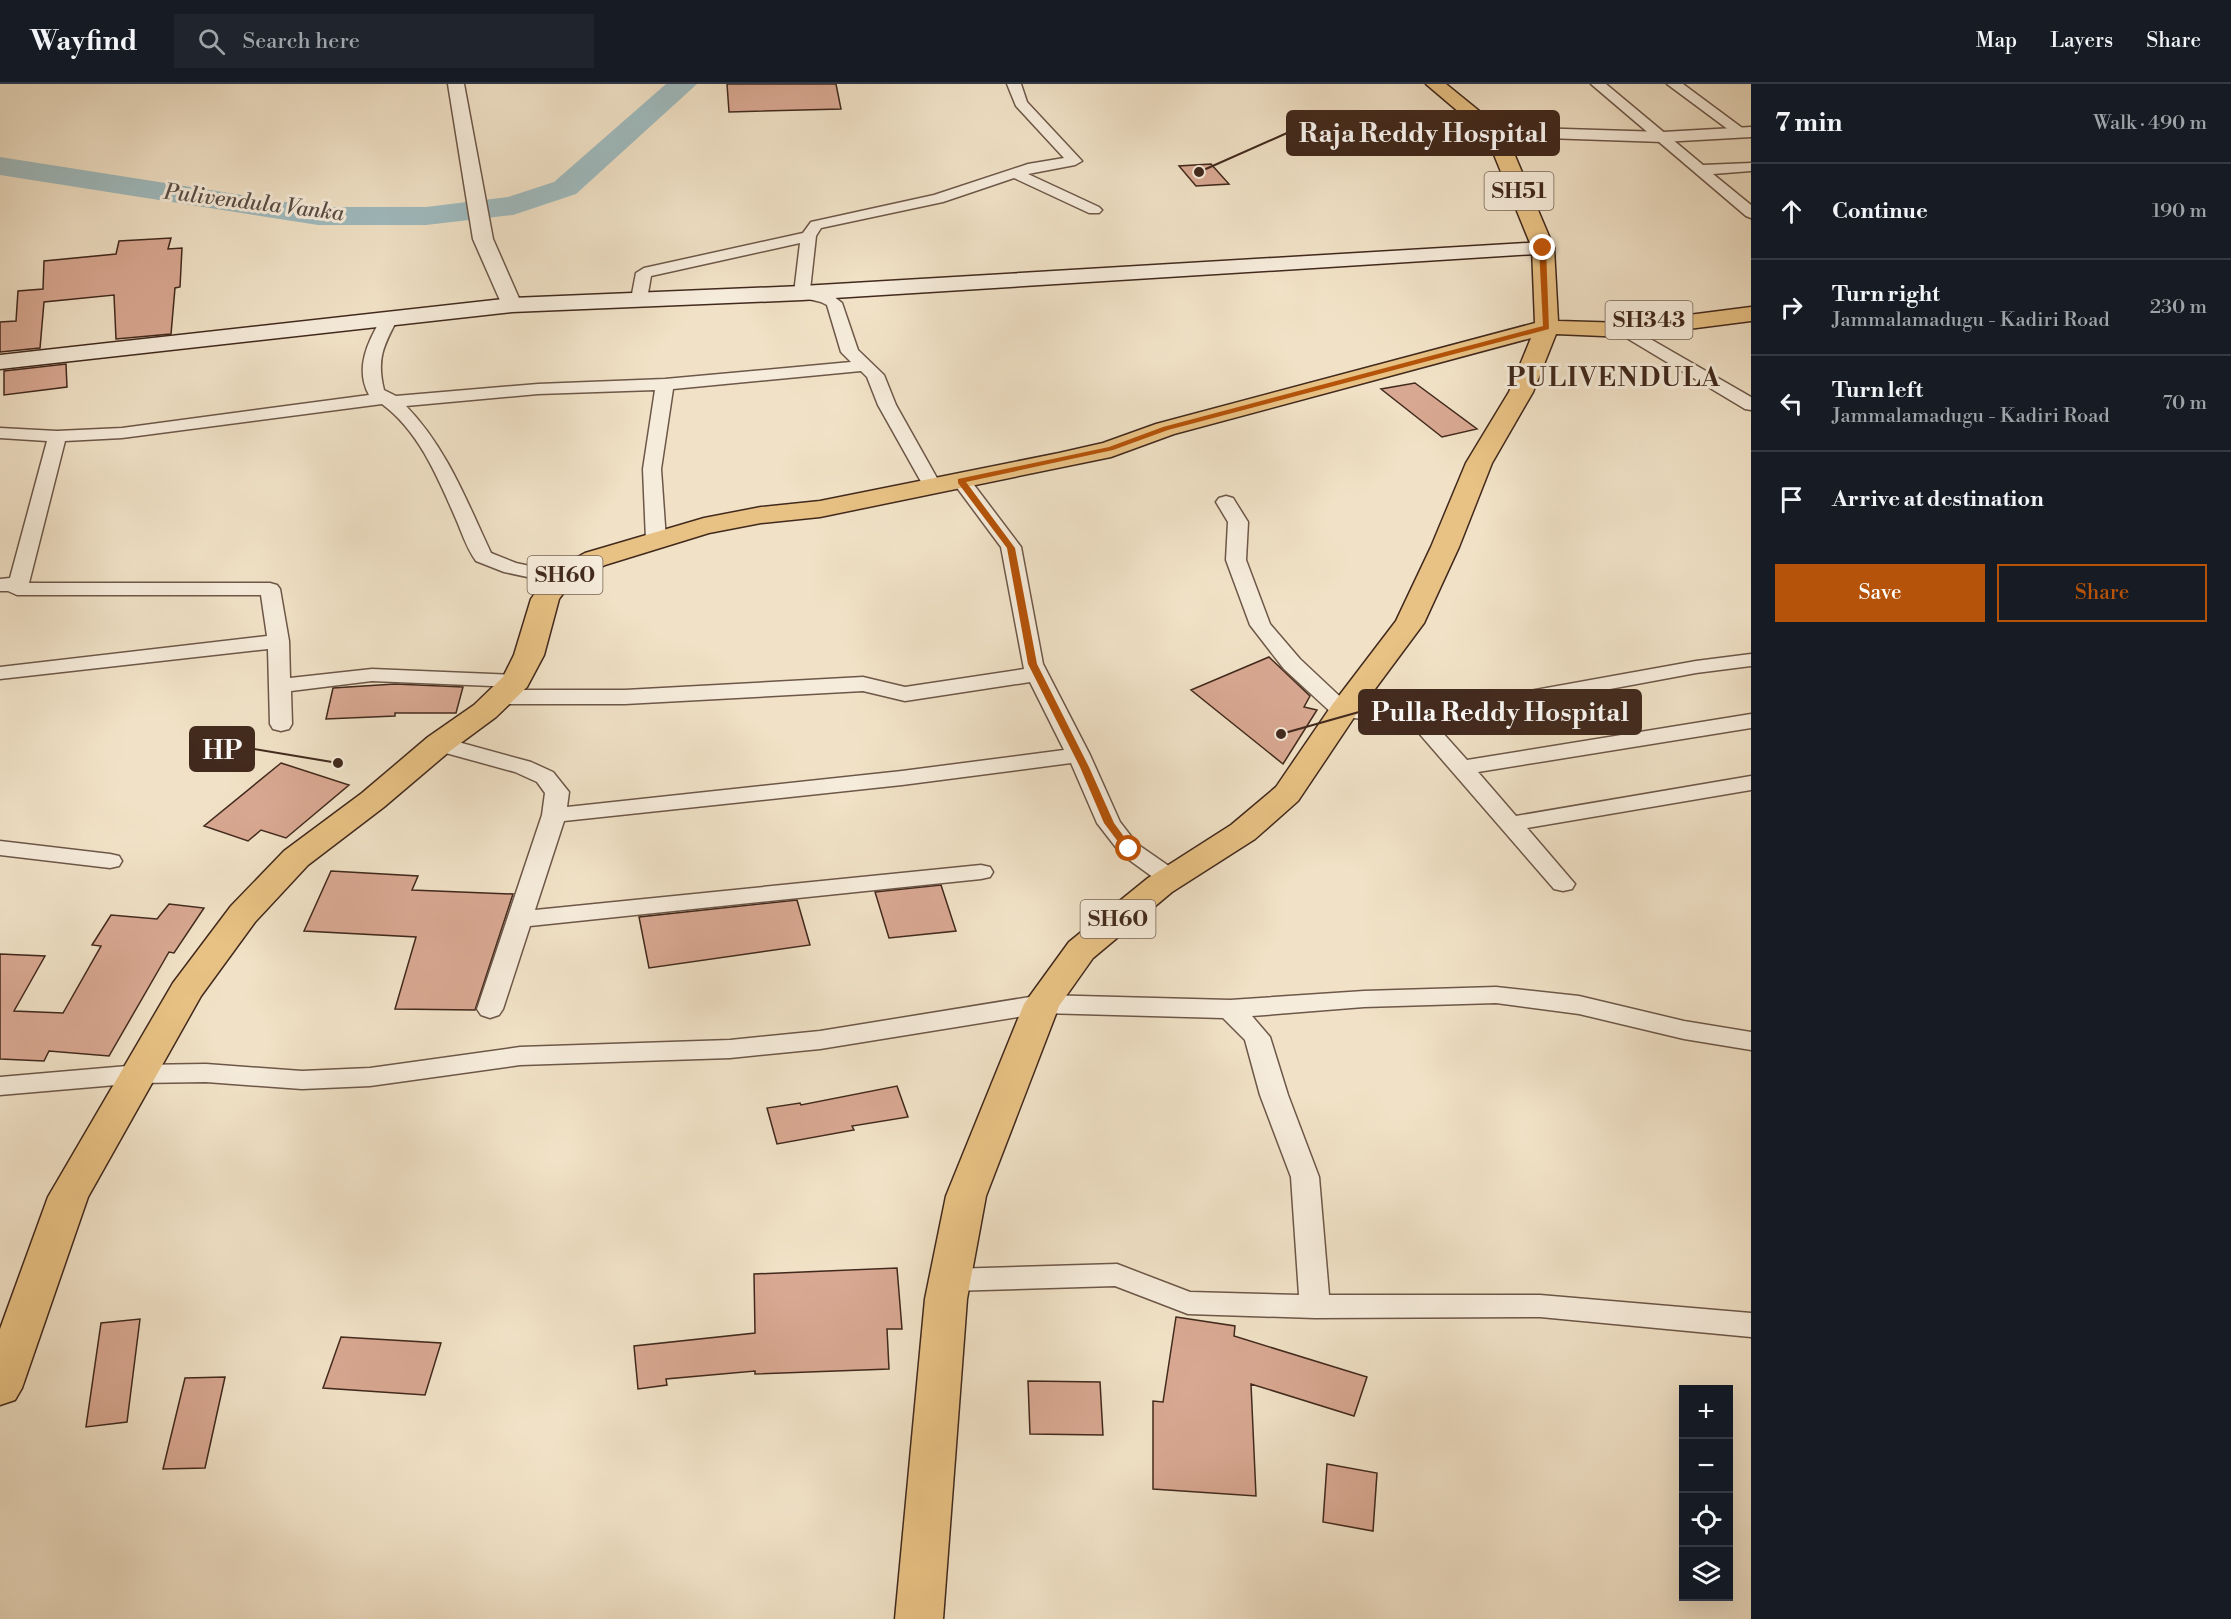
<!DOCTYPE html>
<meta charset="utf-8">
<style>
:root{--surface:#171b24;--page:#20242c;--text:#f1f3f6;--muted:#9ea1a6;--line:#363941;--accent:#b45309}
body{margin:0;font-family:"Libre Bodoni",serif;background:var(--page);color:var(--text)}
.controls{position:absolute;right:18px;bottom:18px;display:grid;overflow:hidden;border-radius:0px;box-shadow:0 6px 24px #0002}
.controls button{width:54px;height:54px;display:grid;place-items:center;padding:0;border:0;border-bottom:2px solid var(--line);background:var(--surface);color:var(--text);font:30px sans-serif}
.stop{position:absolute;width:18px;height:18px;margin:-14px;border:4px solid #b45309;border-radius:50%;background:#fff}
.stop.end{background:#b45309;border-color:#fff;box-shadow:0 2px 6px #0008}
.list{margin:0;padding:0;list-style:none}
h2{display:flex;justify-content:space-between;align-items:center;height:78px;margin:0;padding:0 24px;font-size:26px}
h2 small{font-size:20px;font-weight:400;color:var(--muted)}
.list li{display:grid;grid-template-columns:39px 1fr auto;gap:18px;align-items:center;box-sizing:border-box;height:96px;padding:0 24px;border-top:2px solid var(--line)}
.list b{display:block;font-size:22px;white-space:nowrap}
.list p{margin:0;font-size:20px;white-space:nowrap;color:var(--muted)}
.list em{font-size:20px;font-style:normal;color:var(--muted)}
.actions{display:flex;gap:12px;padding:18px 24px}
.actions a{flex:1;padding:14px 0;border:2px solid var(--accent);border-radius:0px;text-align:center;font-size:21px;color:var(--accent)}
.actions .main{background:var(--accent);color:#fff}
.icon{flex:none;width:33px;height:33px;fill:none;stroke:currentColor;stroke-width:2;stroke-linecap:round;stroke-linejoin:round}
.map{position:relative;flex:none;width:1751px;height:1535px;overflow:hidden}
header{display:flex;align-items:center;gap:36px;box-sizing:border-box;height:84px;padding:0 30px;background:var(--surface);border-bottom:2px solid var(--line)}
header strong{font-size:28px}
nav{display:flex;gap:33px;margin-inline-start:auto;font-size:21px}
.search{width:420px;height:54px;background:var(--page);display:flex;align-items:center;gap:15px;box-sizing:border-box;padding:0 21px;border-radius:0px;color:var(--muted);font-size:22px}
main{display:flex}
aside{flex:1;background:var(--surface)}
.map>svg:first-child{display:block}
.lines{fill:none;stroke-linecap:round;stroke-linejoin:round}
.river{fill:#9fbbbf;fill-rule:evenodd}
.building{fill:#d9a892;stroke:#41291d;stroke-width:1.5}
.minor-casing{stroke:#6d5748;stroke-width:3}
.tertiary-casing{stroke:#6d5748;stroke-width:3}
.secondary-casing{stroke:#41291d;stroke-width:3}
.primary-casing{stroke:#41291d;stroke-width:3}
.minor{fill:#f6ecdb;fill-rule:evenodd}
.tertiary{fill:#f6ecdb;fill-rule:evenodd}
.secondary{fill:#f6ecdb;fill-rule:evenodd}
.primary{fill:#e8c184;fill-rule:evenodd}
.route{fill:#b45309}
.labels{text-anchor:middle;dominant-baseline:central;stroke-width:6;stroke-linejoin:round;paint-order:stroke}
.shield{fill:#f6ecdb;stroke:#776456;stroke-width:1.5}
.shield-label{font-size:22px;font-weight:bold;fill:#41291d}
.far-water-label{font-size:22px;font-style:italic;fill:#584e46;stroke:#f6ecdb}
.far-district-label{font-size:26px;font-weight:bold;letter-spacing:1.5px;fill:#41291d;stroke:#f6ecdb}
.leader{fill:none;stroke:#41291d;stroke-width:2}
.callout-dot{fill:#41291d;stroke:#f6ecdb;stroke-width:2}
.callout{fill:#41291d;stroke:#41291d;stroke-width:2}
.callout-label{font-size:26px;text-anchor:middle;font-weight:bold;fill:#fff}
</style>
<header>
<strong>Wayfind</strong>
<div class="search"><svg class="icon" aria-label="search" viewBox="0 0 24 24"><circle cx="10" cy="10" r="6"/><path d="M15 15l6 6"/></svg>Search here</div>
<nav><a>Map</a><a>Layers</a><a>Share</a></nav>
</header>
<main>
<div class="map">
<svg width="1751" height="1535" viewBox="0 0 1751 1535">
<rect width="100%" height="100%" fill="#f1e2c7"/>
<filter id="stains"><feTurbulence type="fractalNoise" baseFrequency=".00333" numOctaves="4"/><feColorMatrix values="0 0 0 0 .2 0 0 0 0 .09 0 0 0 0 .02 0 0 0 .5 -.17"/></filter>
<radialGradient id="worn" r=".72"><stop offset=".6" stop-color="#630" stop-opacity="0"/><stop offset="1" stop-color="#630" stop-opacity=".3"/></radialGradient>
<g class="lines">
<!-- river -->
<path class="river" d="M666,0H697L576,110L513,131L426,141H318L0,91V73L318,123H426L508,113L554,98Z"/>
</g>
<!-- building -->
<path class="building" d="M727,0H836L841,25L729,28Z
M1211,80L1229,100L1196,102L1179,82Z
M171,154L168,165L182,164L180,203L175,204L171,250L116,255L114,211L44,218L40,264L0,268V238L16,237L18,207L43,205L44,177L116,170L119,157Z
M66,280L67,303L4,311V287Z
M1415,299L1477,345L1442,353L1381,305Z
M1269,573L1310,612L1304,623L1317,626L1283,680L1191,606Z
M395,600L463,603L456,629H395V632L326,635L333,604Z
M281,679L349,701L286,754L261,746L248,757L204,742Z
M331,787L418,792L412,806L513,810L475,926L395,925L416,853L304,847Z
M941,801L956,847L889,854L875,808Z
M797,816L810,861L649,884L639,833Z
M169,820L204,824L174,869L169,868L109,972L49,967L44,977L0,975V870L45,872L14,927L63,929L101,862L92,861L111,831L157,835Z
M897,1002L908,1033L852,1042L854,1046L777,1060L767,1024L800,1019L801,1021Z
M897,1184L902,1245H887L889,1285L755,1290V1287L666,1295L667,1301L638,1305L634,1262L755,1249L754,1190Z
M1176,1233L1235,1242L1234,1252L1367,1293L1354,1332L1251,1300L1256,1412L1153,1405V1317L1163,1318Z
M140,1235L127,1338L86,1343L101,1239Z
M341,1253L441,1259L425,1311L323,1304Z
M225,1293L205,1384L163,1385L185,1294Z
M1028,1297L1100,1298L1103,1351L1030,1350Z
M1327,1380L1377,1389L1373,1447L1323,1438Z"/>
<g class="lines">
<!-- minor casing -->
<g class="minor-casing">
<path id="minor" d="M1007,0H1021L1027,18L1082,77L1075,81L1028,90L1099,123L1102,126L1099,129H1089L1014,94L943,118L821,144L816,152L810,206L832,211L842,219L858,266L884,291L896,321L942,403L940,407H926L924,403L878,321L867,293L861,287L673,305L661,385L666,456L663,460H649L646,456L643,385L655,306L538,310L406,322C447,364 467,418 491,469L516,479L567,490L570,494L567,498L560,500L504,488L476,477C467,465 462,449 456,435C438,394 419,347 382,320L122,354L65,357L29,499H270L277,501L280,505L289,557L290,594L372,585L516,591L524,592L527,597L524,602L516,603L372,597L291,607L292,640L289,645L281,647L273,645L270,640L268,565L0,595V583L267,552L261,511H17L8,507H0V495L10,494L47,357L0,354V344L57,347L122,344L369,311C357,289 364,267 375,246C379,239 381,231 390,229L398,234C384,261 376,274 384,306L396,312L538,300L665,295L851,278L841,268L827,221L821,218L796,212L794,209L800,159L651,192L647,215L639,220L631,215L636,189L644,184L803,149L811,138L934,111L1028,80L1064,74L1016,22Z
M1591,0H1606L1703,81L1751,79V87L1713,90L1751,121V134L1746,132Z
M1667,0H1683L1749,49L1747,52H1737Z
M1626,241L1751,313V326L1745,325L1620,250L1618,246Z
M961,391L968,393L1021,463L1043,580L1090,671L1120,738L1137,760L1179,789L1182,794L1179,799L1170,801L1161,799L1121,770L1097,739L1071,679L902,701L564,737L535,826L981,781L990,783L993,788L990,793L981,795L530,842L503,925L499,931L490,934L481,931L477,925L542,731L545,709L537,698L515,688L431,665L428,660L431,655L439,653L447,655L531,678L553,688L569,708L567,723L902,687L1064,666L1030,598L905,617L863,607L625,620H500L492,618L489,613L492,608L500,606H625L863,593L905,603L1024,585L1001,463L952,397L954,393Z
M1226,412L1233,414L1248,438L1246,476L1270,540L1300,575L1349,621L1418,627L1696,577L1751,570V582L1696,589L1433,638L1467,676L1751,630V644L1478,688L1516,732L1751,692V706L1527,744L1575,800L1572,805L1563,807L1554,805L1411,640L1335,632L1284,585L1250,541L1226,476L1228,438L1216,418L1219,414Z
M0,757L110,770L119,772L122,777L119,782L110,784L0,771Z
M1496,903L1579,912L1684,937L1751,948V966L1684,955L1579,930L1496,919L1364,923L1252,932L1270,953L1288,1011L1319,1093L1329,1211H1540L1751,1229V1253L1540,1233L1315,1234L1188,1230L1115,1202L950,1207L939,1204L935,1196L939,1188L950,1185L1117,1180L1190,1208L1299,1211L1291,1093L1260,1011L1245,956L1223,934L1042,929L820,965L730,974L520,981L370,1002L302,1005L206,998L139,999L0,1011V993L139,981L206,980L302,987L370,984L520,963L730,956L820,947L1042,911L1230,916L1364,907Z"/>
</g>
<!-- tertiary casing -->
<g class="tertiary-casing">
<path id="tertiary" d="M448,0H464L493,155L522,221L519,225L512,227L505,225L502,221L473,155Z
M1495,43L1663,48L1751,43V53L1663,58L1489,52L1486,48L1489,44Z"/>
</g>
<!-- secondary casing -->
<g class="secondary-casing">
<path id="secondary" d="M1543,158L1551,159L1554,164L1551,169L802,216L512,228L0,285V271L512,214L802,202Z"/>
</g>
<!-- primary casing -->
<g class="primary-casing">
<path id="primary" d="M1426,0H1446L1505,48L1554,164L1558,237L1626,239L1751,223V237L1626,253L1556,250L1533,308L1492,379L1459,463L1424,539L1355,632L1298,717L1255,755L1172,808L1093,874L1059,922L986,1112L967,1215L943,1535H895L925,1215L946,1112L1024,920L1069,858L1148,794L1231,741L1276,703L1332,621L1396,537L1431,463L1466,379L1509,308L1531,254L1174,350L1111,373L820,433L761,439L709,449L605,481L570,500L559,515L544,571L527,603L496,633L450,667L384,723L308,781L255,838L201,912L88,1113L22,1304L15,1316L0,1321V1245L48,1113L173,899L231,822L284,767L362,709L428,653L474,621L503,593L514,571L531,515L550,488L585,469L704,434L761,423L820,417L1059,369L1103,359L1156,340L1535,239L1532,164L1486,51Z"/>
</g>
<!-- minor -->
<use href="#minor" class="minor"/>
<!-- tertiary -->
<use href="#tertiary" class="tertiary"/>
<!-- secondary -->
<use href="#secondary" class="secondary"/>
<!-- primary -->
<use href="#primary" class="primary"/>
</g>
<!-- route -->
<path class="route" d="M1543,162L1546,164L1549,245L1168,346L1113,366L966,398L1015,464L1037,580L1089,683L1114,739L1133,765L1125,767L1104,739L1080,683L1028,580L1007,464L958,399V395L1109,363L1163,343L1543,242L1539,164Z"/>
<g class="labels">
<!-- shield labels -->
<g class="shield">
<rect x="1484.5" y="88" width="69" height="38" rx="4.5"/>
<rect x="1605.5" y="217" width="87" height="38" rx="4.5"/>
<rect x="527.5" y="472" width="75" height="38" rx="4.5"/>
<rect x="1080.5" y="816" width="75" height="38" rx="4.5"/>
</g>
<g class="shield-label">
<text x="1519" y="107">SH51</text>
<text x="1649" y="236">SH343</text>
<text x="565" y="491">SH60</text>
<text x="1118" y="835">SH60</text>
</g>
<!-- far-water labels -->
<g class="far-water-label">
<text transform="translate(254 119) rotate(7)">Pulivendula Vanka</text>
</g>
<!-- far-district labels -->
<g class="far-district-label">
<text x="1614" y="294">PULIVENDULA</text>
</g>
</g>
<!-- callouts -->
<path class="leader" d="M1199 88L1287 49M1281 650L1359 628M338 679L254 665"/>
<g class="callout-dot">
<circle cx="1199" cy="88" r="6"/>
<circle cx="1281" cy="650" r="6"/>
<circle cx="338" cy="679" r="6"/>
</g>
<g class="callout">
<rect x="1287" y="27" width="272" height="44" rx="6"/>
<rect x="1359" y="606" width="282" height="44" rx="6"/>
<rect x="190" y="643" width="64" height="44" rx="6"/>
</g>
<g class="callout-label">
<text x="1423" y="58">Raja Reddy Hospital</text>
<text x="1500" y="637">Pulla Reddy Hospital</text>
<text x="222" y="675">HP</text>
</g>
<rect width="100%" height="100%" filter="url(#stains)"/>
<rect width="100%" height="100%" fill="url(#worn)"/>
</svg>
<div class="controls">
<button>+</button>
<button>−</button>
<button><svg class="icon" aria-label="locate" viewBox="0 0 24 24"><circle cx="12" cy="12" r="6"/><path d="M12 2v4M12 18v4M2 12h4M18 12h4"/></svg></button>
<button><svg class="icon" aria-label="layers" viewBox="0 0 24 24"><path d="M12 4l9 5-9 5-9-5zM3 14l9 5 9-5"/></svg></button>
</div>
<div class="stop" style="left:1129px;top:765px"></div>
<div class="stop end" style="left:1543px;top:164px"></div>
</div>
<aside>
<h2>7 min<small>Walk · 490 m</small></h2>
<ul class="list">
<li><svg class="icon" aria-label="ahead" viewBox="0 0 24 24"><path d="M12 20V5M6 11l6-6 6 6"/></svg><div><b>Continue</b></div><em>190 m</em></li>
<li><svg class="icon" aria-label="right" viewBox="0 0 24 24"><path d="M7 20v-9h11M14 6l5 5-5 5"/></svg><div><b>Turn right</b><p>Jammalamadugu - Kadiri Road</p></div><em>230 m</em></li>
<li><svg class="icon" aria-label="left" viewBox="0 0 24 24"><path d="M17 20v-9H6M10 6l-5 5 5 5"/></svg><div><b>Turn left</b><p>Jammalamadugu - Kadiri Road</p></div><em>70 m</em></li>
<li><svg class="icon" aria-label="arrive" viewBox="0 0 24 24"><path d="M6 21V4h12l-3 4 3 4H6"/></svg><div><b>Arrive at destination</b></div></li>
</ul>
<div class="actions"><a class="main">Save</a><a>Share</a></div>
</aside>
</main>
